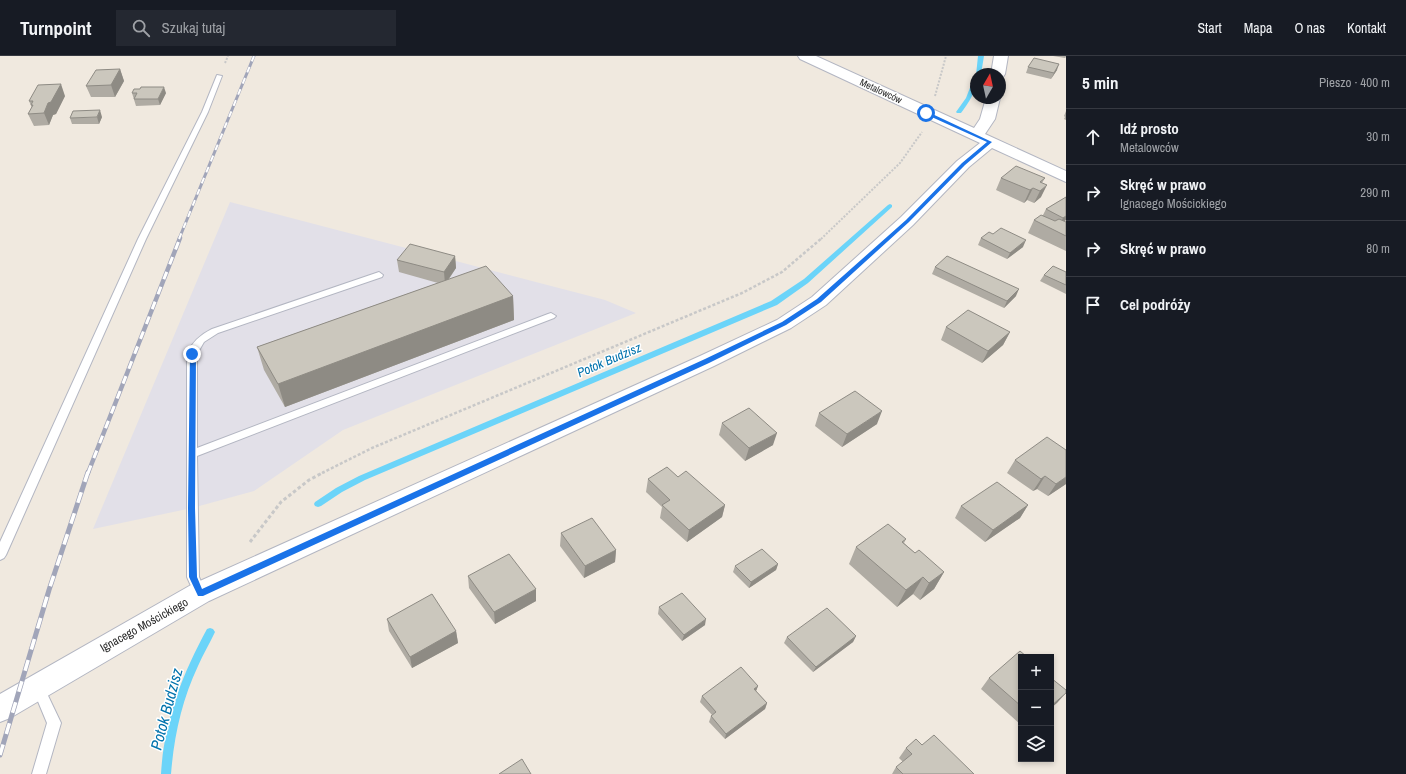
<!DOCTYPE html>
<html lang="pl">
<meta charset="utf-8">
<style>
:root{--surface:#171b24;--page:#242831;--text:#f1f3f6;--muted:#9ea1a6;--line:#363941}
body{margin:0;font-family:"Archivo Narrow",sans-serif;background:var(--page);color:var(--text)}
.controls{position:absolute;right:12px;bottom:12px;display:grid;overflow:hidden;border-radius:0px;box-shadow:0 2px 6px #0003}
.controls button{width:36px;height:36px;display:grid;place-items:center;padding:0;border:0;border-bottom:1px solid var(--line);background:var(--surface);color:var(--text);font:20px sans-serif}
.compass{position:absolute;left:970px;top:12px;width:36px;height:36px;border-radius:50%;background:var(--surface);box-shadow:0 2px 6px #0003;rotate:9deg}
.stop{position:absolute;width:12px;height:12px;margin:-9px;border:3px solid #1a73e8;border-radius:50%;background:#fff}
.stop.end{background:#1a73e8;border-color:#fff;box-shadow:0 1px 4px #0008}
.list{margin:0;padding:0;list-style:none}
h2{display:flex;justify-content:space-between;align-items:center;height:52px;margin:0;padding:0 16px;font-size:17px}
h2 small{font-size:13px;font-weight:400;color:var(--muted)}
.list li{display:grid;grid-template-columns:26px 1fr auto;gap:12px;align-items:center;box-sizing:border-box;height:56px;padding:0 16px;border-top:1px solid var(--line)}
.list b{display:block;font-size:15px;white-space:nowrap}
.list p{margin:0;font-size:13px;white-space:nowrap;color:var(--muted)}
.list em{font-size:13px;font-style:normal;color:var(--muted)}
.icon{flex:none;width:22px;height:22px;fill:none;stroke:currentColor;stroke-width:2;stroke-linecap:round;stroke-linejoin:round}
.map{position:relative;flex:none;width:1066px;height:718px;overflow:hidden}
header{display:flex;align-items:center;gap:24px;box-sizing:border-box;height:56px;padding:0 20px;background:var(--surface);border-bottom:1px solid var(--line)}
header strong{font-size:19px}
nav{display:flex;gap:22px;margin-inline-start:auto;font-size:14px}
.search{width:280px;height:36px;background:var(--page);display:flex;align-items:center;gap:10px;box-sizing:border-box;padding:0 14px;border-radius:0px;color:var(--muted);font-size:15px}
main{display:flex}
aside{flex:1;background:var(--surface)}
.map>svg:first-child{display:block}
.industrial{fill:#e2e0e8}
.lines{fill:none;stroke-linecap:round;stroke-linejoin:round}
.stream{fill:#6bd4f9;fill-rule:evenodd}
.lane-casing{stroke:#b3b6c2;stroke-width:2}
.street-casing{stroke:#b3b6c2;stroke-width:2}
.path-far2{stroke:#c8c8c8;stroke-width:2;stroke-dasharray:2 1.5;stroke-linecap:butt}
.path-far1{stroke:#c8c8c8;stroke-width:2.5;stroke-dasharray:3 2;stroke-linecap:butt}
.path{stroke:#c8c8c8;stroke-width:3;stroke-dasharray:3.5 2.5;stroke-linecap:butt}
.lane{fill:#fff;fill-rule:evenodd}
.street{fill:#fff;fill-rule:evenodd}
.rail-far2-casing{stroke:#a1a5b9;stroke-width:3}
.rail-far1-casing{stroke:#a1a5b9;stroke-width:4.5}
.rail-casing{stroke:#a1a5b9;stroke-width:5}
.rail-far2{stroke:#fff;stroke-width:2;stroke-dasharray:6;stroke-linecap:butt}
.rail-far1{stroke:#fff;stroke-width:3;stroke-dasharray:8;stroke-linecap:butt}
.rail{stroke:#fff;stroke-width:3.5;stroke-dasharray:11;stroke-linecap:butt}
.wall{fill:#afaba3}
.shaded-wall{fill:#8e8b84}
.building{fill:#cbc7bd;stroke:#8e8b84}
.route{fill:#1a73e8}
.labels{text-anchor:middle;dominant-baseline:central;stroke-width:3;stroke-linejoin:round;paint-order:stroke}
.far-street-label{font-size:10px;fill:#2d2d2d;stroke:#fff}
.street-label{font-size:12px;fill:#2d2d2d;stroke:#fff}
.water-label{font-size:13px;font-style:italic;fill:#0273ad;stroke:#fff}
.near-water-label{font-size:16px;font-style:italic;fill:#0273ad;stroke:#fff}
</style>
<header>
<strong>Turnpoint</strong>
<div class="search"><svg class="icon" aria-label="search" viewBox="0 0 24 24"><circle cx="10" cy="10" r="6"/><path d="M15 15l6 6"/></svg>Szukaj tutaj</div>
<nav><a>Start</a><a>Mapa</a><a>O nas</a><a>Kontakt</a></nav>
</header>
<main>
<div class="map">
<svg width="1066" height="718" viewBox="0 0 1066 718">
<rect width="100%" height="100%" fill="#f0e9df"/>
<!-- industrial -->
<path class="industrial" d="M230,146L605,244L636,257L343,374L254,435L192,452L93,473Z"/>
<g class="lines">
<!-- stream -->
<path class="stream" d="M978,0H984L981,18L976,19Z
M976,22C976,37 969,46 961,57H957L956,56L966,42L973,24Z
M890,148L892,149V151L808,227L777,249L365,424L342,436L321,450L318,451L315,450L314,448L315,446L336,432L359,420L771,245L804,223L888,149Z
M210,572L213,573L215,576C210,587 203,598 198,610C182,644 174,680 171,718H161C164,665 182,619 207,573Z"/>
<!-- lane casing -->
<g class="lane-casing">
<path id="lane" d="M217,19L222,20L208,56L146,183L6,499L4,502L0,504V486L138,183L202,56Z
M379,216L383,219L382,221L218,277L204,286L197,298V392L548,258L551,257L556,260L554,262L197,400L199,521L206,537L204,541L200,542L196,541L187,521V298C192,286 200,279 212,273Z
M38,625L42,627L61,667L46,718H32L47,667L32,631L34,627Z"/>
</g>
<!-- street casing -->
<g class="street-casing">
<path id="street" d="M798,0H816L974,72L980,63L986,42H1000L995,63L985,78L1066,115V126L992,92L969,111L913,169L826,249L791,272L714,310L209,545L10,662L0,666V638L191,529L700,300L777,264L812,241L901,161L957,105L980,87L800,3Z
M994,0H1008L1005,18L1003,21L1000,22V18H991Z"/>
</g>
<!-- path-far2 -->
<path class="path-far2" d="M225,7L228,0
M935,40L946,0
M821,183L900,107L922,76"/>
<!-- path-far1 -->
<path class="path-far1" d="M322,417L372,392L742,237L782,216L822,182"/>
<!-- path -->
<path class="path" d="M250,486L281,446L309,424L324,416"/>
<!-- lane -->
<use href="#lane" class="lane"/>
<!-- street -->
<use href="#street" class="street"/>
<!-- rail-far2 casing -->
<g class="rail-far2-casing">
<path id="rail-far2" d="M179,183L254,0"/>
</g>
<!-- rail-far1 casing -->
<g class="rail-far1-casing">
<path id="rail-far1" d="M88,417L180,182"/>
</g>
<!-- rail casing -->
<g class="rail-casing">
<path id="rail" d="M0,699L49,534L88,416"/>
</g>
<!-- rail-far2 -->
<use href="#rail-far2" class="rail-far2"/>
<!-- rail-far1 -->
<use href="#rail-far1" class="rail-far1"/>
<!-- rail -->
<use href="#rail" class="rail"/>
</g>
<!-- wall -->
<path class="wall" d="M1053,0H1066V1L1065,2Z
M1028,11L1057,14L1051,23L1026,17Z
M120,13L124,25L115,41H91L86,30Z
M132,37H166L160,49L136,50Z
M65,40L56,58L53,59L49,69L34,70L28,58L32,52L29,45Z
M1066,55V64L1064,63L1065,61L1064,60Z
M102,61L99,68H72L70,62Z
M1001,122H1045L1042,127L1041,141L1034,147L1027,144L1024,147L996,134Z
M1066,141V164L1064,165L1066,166V195L1028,177L1034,164L1043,159L1046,153Z
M993,178L1023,191L1007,203L978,189L981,182Z
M455,200L456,212L449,223L513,240L514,264L285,351L264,314L257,291L438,227L399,216L397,204Z
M935,211L1016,240L1004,252L932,218Z
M1066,216V238L1040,225L1044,219Z
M946,271L1010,276L1003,289L982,307L941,284Z
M819,357L877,368L842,391L815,370Z
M722,367L773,389L745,405L719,379Z
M1015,404L1066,428L1048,440L1037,433L1033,435L1007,417Z
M648,423L725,449L722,461L687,486L660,462L662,451L646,436Z
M1028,449L1020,462L985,486L955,462L961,450Z
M561,477L616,494L615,506L584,522L560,490Z
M906,483L904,487L915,497L944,516L934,533L920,544L913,538L897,551L849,508L856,491Z
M778,508L776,514L749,532L733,516L735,510Z
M468,520L536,545L495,568L469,532Z
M659,551L705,569L682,585L658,558Z
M387,563L456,575L458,587L412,612L389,575Z
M856,580L853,586L813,616L784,587L787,581Z
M1021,601V669L981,633L989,622Z
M758,630L756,635L767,647L765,653L725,683L709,666L711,660L712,659L700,646L702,640Z
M922,689L974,718H892L896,711L903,706L899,702L906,692Z"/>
<!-- shaded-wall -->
<path class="shaded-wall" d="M1059,8L1057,14L1051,23L1054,17Z
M120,13L124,25L115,41L111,29Z
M61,28L65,40L56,58L53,59L49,69L44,57L48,47Z
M164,31L166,37L160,49L158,43Z
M100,54L102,61L99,68L97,61Z
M1047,129L1041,141L1034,147L1040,135Z
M1033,132L1027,144L1024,147L1030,134Z
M1066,160V164L1060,168L1063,162Z
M1026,184L1023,191L1007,203L1010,197Z
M455,200L456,212L445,228L444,216Z
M1019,233L1016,240L1004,252L1007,245Z
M513,240L514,264L285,351L278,328Z
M1010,276L1003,289L982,307L988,295Z
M882,355L877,368L842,391L847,378Z
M777,377L773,389L745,405L749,392Z
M1045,420L1037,433L1033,435L1041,423Z
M1066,421V428L1048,440L1056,428Z
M725,449L722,461L687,486L689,474Z
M1028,449L1020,462L985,486L993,474Z
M616,494L615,506L584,522L585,510Z
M778,508L776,514L749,532L751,526Z
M944,516L934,533L920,544L929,527Z
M923,521L913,538L897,551L906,534Z
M536,533V545L495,568L494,556Z
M706,563L705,569L682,585L684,579Z
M456,575L458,587L412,612L410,601Z
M856,580L853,586L813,616L816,611Z
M758,630L756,635L754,633Z
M1066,637L1057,647L1051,652V650Z
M767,647L765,653L725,683L726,678Z"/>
<!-- building -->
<path class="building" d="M1034,2L1059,8L1054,17L1028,11Z
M120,13L111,29L86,30L96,14Z
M61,28L51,46L48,47L44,57L28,58L33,49H31L33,45H29L38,29Z
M141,31H164L158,43H134L137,37H132L134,33H140Z
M100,54L97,61L70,62L73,55Z
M1016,110L1045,122L1040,126L1047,129L1040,135L1033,132L1030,134L1001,122Z
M1066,141V160L1063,162L1046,153Z
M1041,159L1055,165L1059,163L1066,166V180L1034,164Z
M1001,172L1026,184L1010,197L981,182L989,176L993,178Z
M410,188L455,200L444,216L397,204Z
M947,200L1019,233L1007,245L935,211Z
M486,210L513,240L278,328L257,291Z
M1053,210L1066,216V229L1044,219Z
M968,254L1010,276L988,295L946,271Z
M855,335L882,355L847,378L819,357Z
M749,352L777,377L749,392L722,367Z
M1047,381L1066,394V421L1056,428L1045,420L1041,423L1015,404Z
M667,411L678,421L686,415L725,449L689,474L662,449L670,444L648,423Z
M997,426L1028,449L993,474L961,450Z
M592,462L616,494L585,510L561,477Z
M888,468L906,483L902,486L915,497L919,494L944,516L929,527L923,521L906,534L856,491Z
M762,493L778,508L751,526L735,510Z
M509,498L536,533L494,556L468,520Z
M682,537L706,563L684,579L659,551Z
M432,538L456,575L410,601L387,563Z
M827,552L856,580L816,611L787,581Z
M1020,595L1027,601H1021V650L989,622Z
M741,611L758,630L754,633L767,647L726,678L711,660L716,656L702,640Z
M1051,622L1066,634V637L1051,650Z
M934,679L974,718H903L896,711L912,698L906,692L916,683L922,689Z
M522,703L531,718H499Z"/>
<!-- route -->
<path class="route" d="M925,56H928L992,86L965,109L909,166L821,246L786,269L709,307L203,540H198L189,521L188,452L190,296L196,298L195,452L197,521L202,533L705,303L782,266L817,243L906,164L962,107L987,86L925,58Z"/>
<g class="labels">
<!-- far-street labels -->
<g class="far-street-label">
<text transform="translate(881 35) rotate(25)">Metalowców</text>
</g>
<!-- street labels -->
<g class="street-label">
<text transform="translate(144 569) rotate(-29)">Ignacego Mościckiego</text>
</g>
<!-- water labels -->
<g class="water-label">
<text transform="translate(609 304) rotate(-23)">Potok Budzisz</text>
</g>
<!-- near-water labels -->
<g class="near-water-label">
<text transform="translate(166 653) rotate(-75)">Potok Budzisz</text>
</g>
</g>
</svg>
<div class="controls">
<button>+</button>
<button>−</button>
<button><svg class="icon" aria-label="layers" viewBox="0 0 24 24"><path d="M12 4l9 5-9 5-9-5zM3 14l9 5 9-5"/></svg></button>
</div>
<svg class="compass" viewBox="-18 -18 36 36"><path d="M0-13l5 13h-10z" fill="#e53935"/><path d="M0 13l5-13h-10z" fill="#9ea1a6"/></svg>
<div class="stop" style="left:926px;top:57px"></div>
<div class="stop end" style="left:192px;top:298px"></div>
</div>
<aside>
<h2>5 min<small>Pieszo · 400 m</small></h2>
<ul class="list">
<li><svg class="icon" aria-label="ahead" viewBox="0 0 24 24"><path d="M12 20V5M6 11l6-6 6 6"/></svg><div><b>Idź prosto</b><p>Metalowców</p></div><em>30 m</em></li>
<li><svg class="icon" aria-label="right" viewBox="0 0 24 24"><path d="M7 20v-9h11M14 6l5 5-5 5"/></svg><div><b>Skręć w prawo</b><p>Ignacego Mościckiego</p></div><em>290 m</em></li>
<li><svg class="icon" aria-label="right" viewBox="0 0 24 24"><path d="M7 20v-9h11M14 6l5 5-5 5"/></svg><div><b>Skręć w prawo</b></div><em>80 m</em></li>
<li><svg class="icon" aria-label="arrive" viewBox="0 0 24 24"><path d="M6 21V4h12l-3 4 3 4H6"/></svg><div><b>Cel podróży</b></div></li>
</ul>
</aside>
</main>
